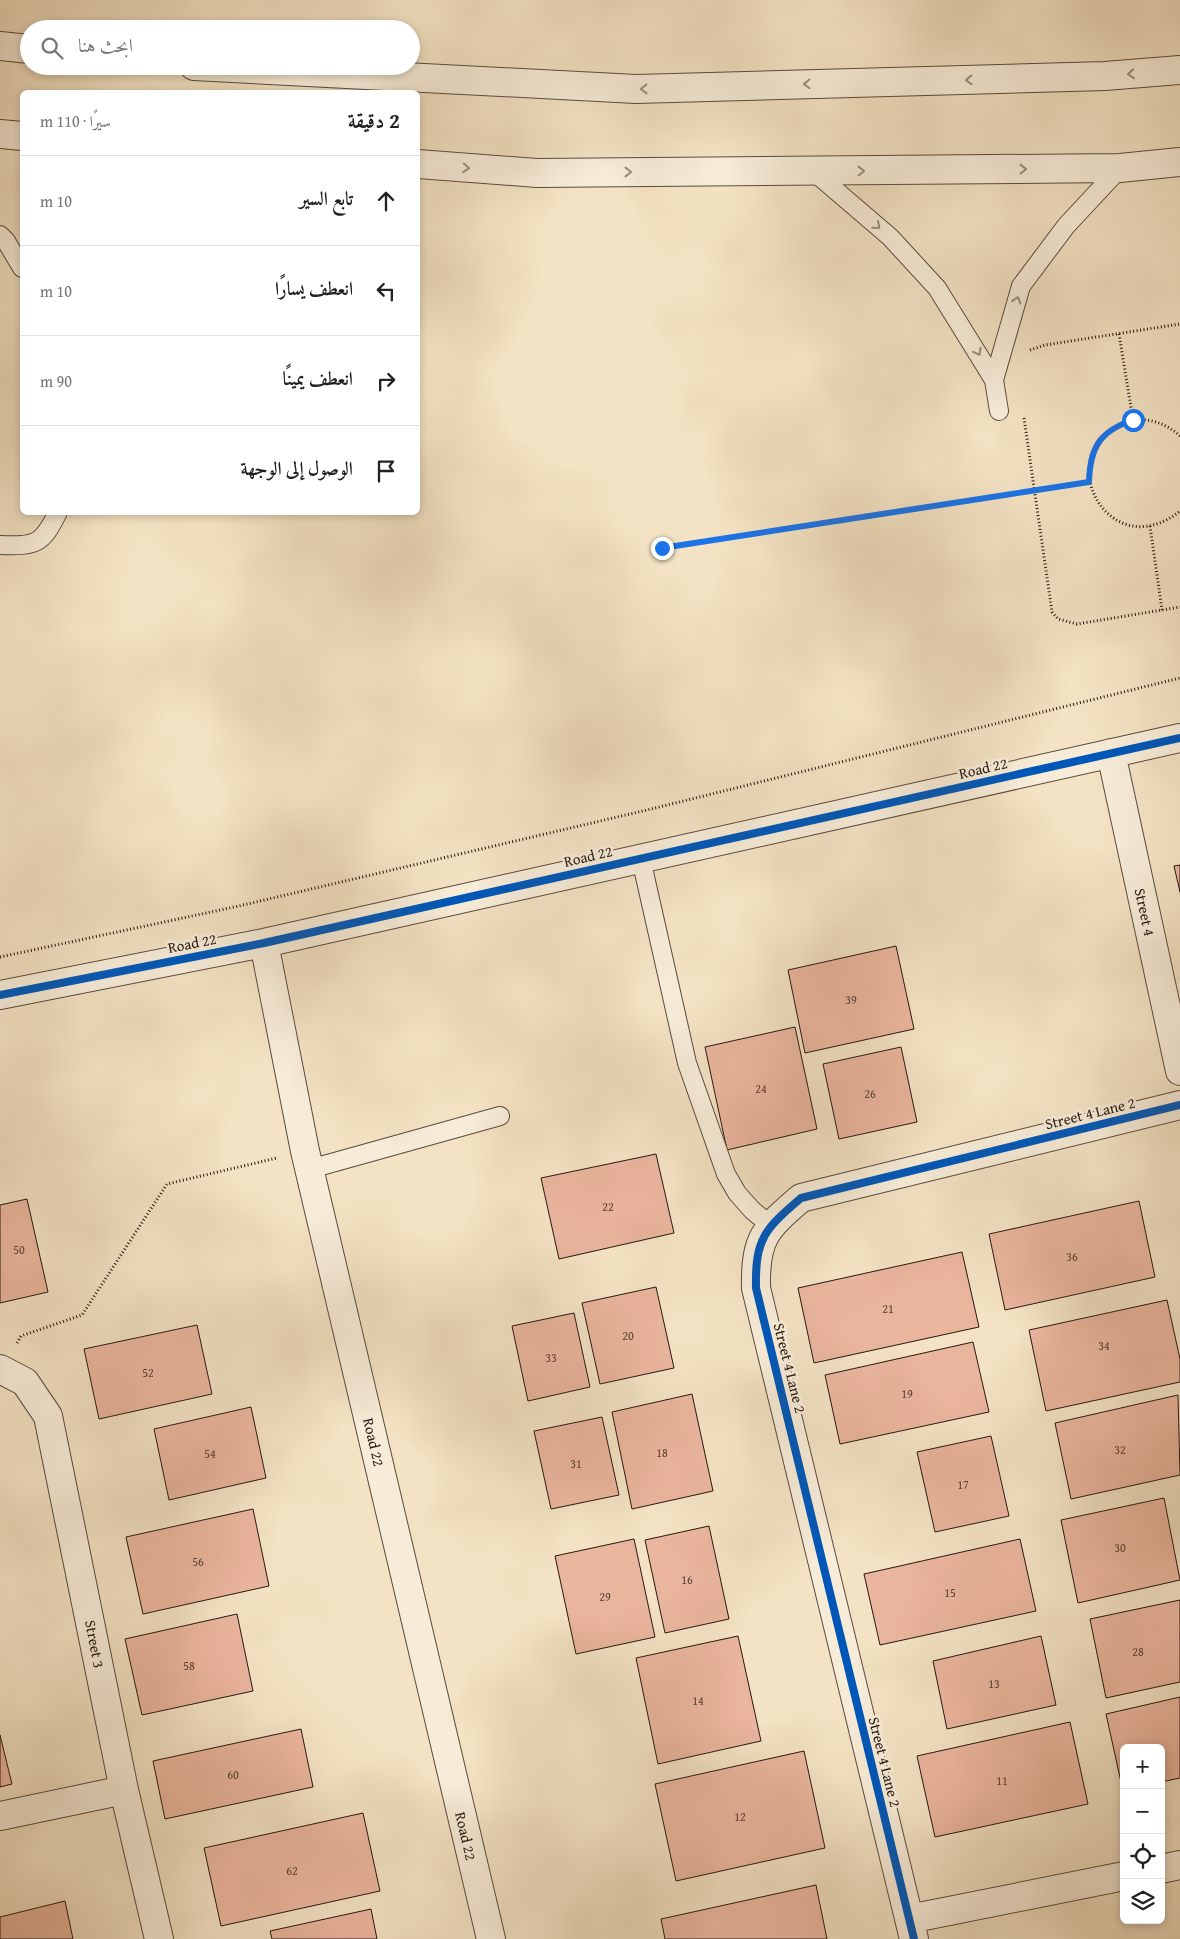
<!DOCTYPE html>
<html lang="ar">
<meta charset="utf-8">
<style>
:root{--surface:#fff;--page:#f2f2f2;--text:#222;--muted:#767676;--line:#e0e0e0}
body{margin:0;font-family:"Gentium Book Plus",Amiri,serif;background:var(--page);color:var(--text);direction:rtl}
.controls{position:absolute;right:15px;bottom:15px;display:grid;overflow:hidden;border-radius:8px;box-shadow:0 2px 8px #0003}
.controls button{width:45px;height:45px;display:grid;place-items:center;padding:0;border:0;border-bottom:1px solid var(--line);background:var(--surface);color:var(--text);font:25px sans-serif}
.stop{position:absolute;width:15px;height:15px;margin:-11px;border:4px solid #1a73e8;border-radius:50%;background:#fff}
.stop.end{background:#1a73e8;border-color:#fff;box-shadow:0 1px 5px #0008}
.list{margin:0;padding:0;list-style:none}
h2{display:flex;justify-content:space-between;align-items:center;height:65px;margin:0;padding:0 20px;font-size:21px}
h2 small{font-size:16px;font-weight:400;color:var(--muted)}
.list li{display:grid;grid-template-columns:32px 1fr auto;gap:15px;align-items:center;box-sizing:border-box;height:90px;padding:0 20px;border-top:1px solid var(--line)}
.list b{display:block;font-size:19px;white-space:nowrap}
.list em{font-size:16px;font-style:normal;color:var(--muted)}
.icon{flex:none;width:28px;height:28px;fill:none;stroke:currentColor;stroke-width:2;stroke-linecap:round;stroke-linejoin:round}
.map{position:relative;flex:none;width:1180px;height:1939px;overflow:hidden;direction:ltr}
.search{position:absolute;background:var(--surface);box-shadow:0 2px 8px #0003;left:20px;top:20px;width:400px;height:55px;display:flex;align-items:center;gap:12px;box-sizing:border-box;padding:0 18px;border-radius:28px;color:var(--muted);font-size:19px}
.panel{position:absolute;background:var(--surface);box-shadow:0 2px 8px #0003;left:20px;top:90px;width:400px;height:425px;border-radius:8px;direction:rtl}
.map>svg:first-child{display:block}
.building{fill:#eab59d;stroke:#271810}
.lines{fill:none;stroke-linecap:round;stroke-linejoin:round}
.lane-casing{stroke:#5a4a3d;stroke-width:20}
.street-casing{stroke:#5a4a3d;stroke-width:30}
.path{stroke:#271810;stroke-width:3;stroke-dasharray:1 2.5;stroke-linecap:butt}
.lane{stroke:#f7ecd8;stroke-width:18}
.street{stroke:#f7ecd8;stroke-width:28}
.cycleway-casing{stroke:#f7ecd8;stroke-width:11}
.cycleway{stroke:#0057b8;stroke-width:8}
.oneway{stroke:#998d7e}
.route{stroke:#1a73e8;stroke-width:6}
.labels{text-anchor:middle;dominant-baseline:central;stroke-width:5;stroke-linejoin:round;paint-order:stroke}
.number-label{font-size:12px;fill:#583f33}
.street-label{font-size:15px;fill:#271810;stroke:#f7ecd8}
</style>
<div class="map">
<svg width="1180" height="1939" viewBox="0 0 1180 1939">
<rect width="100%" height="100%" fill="#f3e2c3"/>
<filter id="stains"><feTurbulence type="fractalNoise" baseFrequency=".004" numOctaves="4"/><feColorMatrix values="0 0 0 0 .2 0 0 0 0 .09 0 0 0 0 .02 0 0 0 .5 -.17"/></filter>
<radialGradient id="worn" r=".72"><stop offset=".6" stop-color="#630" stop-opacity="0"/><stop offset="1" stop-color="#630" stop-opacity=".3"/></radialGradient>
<!-- building -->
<path class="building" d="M1180,865V892L1174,866Z
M896,946L914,1029L805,1053L788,970Z
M795,1027L817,1129L727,1150L705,1047Z
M901,1047L917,1122L839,1139L823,1064Z
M656,1154L674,1233L559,1259L541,1178Z
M27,1199L48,1292L0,1303V1205Z
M1139,1201L1155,1277L1005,1310L989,1234Z
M962,1252L979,1327L814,1363L798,1288Z
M656,1287L674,1368L600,1384L582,1303Z
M1167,1300L1180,1359V1382L1046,1411L1029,1330Z
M574,1313L590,1387L528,1401L512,1326Z
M197,1325L212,1394L99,1419L84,1349Z
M973,1342L989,1412L840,1444L825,1375Z
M692,1394L713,1491L632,1509L612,1412Z
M1178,1395L1180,1475L1071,1499L1055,1423Z
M251,1407L266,1478L169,1500L154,1429Z
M602,1417L619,1495L551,1509L534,1431Z
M991,1436L1009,1516L935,1532L917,1452Z
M1164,1498L1180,1580L1078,1603L1061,1520Z
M253,1509L269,1586L143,1614L126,1537Z
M709,1526L729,1619L665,1633L645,1540Z
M634,1539L655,1637L576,1654L555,1556Z
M1020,1539L1036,1611L880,1645L864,1574Z
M1180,1600V1682L1106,1698L1090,1619Z
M237,1614L253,1691L142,1715L125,1639Z
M738,1636L761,1741L658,1764L636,1658Z
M1041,1636L1056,1705L947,1729L933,1661Z
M1180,1697V1778L1161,1782V1748H1124L1123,1791L1106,1714Z
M1070,1722L1088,1804L935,1837L917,1756Z
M301,1729L313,1787L165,1819L153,1761Z
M0,1735L12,1784L0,1787Z
M804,1751L825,1848L676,1881L655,1784Z
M363,1813L380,1891L221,1926L204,1848Z
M816,1885L827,1939H665L661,1919Z
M65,1901L73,1939H0V1917Z
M371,1909L377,1939H272L270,1931Z"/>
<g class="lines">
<!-- lane casing -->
<g class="lane-casing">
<path id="lane" d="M813,171L890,237L937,288L994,380L999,411
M0,235L6,241L22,268
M994,380L1021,286L1066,226L1120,168
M0,545C36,546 42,545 58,512
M641,859L687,1063L726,1174L737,1193L752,1210L770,1225
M310,1169L500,1116"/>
</g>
<!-- street casing -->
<g class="street-casing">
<path id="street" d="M0,46L29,49
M194,66L636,89L1105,76L1180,70
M0,134L22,136
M418,164L537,173L1120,168L1180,162
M1111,753L1180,1071
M264,943L305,1151L491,1939
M0,995L264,943L1180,738
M0,1369L25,1382L48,1416L124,1790L159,1939
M0,1816L124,1790
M1161,1869L1180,1865
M909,1919L1124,1876
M914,1939L756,1288C755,1238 765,1229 801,1198L1180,1105"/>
</g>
<!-- path -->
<path class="path" d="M1119,334L1133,420
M1030,350L1045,345L1180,324
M1024,418L1052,612L1058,619L1077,624L1180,607
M1180,436C1166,423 1146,416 1127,422C1047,449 1107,569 1180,511
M1150,526L1162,610
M662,547L1089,482
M0,957L239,906L647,810L1180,678
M17,1343L21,1336L82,1315L167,1184L277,1158"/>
<!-- lane -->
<use href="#lane" class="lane"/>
<!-- street -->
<use href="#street" class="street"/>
<!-- cycleway casing -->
<g class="cycleway-casing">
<path id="cycleway" d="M0,995L264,943L1180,738
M914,1939L756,1288C755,1238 765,1229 801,1198L1180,1105"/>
</g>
<!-- cycleway -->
<use href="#cycleway" class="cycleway"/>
</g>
<!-- one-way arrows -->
<defs><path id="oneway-chevron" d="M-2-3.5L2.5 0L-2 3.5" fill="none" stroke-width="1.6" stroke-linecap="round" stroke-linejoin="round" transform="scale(1.25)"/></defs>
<g class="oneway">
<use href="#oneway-chevron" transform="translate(1131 74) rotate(175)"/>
<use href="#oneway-chevron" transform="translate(969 80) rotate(178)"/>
<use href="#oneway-chevron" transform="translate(807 84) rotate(178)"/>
<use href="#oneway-chevron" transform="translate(644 89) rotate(179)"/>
<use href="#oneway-chevron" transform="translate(466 168) rotate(4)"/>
<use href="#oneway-chevron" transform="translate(1023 169) rotate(-1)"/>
<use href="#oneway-chevron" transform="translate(861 171) rotate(-1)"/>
<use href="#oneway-chevron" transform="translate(628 172)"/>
<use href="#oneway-chevron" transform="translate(877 226) rotate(41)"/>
<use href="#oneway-chevron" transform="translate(1017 300) rotate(-73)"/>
<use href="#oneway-chevron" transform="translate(978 352) rotate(61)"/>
</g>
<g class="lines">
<!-- route -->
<path class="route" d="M662,548L1089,482C1090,447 1100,431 1133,420"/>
</g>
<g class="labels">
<!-- number labels -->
<g class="number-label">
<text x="851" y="999">39</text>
<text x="761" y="1088">24</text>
<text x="870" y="1093">26</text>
<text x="608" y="1206">22</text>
<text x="19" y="1249">50</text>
<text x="1072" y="1256">36</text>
<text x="888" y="1308">21</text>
<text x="628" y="1335">20</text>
<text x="1104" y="1345">34</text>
<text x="551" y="1357">33</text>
<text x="148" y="1372">52</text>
<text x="907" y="1393">19</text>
<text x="1120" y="1449">32</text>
<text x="662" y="1452">18</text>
<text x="210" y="1453">54</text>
<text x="576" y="1463">31</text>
<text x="963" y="1484">17</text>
<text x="1120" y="1547">30</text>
<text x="198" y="1561">56</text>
<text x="687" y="1579">16</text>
<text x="950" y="1592">15</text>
<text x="605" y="1596">29</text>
<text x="1138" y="1651">28</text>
<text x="189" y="1665">58</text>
<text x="994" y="1683">13</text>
<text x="698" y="1700">14</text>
<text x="233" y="1774">60</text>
<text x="1002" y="1780">11</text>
<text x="740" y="1816">12</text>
<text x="292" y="1870">62</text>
</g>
<!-- street labels -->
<g class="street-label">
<text transform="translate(983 768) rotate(-13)">Road 22</text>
<text transform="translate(588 856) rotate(-13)">Road 22</text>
<text transform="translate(1145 912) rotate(78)">Street 4</text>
<text transform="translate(192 943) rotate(-11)">Road 22</text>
<text transform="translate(1090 1113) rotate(-14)">Street 4 Lane 2</text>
<text transform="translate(790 1368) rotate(76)">Street 4 Lane 2</text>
<text transform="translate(374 1442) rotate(77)">Road 22</text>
<text transform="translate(95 1644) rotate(79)">Street 3</text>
<text transform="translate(885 1762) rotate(76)">Street 4 Lane 2</text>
<text transform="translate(466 1836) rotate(77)">Road 22</text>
</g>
</g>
<rect width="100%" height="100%" filter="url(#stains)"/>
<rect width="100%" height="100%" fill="url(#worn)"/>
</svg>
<div class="controls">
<button>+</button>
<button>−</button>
<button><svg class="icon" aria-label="locate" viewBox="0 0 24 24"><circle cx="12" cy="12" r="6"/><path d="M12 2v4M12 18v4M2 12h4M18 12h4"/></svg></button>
<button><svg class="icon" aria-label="layers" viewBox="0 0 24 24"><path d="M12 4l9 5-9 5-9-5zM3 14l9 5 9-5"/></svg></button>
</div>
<div class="stop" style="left:1133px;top:420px"></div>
<div class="stop end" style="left:662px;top:548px"></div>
<div class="search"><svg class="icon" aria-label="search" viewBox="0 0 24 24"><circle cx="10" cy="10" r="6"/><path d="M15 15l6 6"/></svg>ابحث هنا</div>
<section class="panel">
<h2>2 دقيقة<small>سيرًا · 110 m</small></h2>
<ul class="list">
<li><svg class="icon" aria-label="ahead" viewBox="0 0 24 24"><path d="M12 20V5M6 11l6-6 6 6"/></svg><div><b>تابع السير</b></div><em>10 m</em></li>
<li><svg class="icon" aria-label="left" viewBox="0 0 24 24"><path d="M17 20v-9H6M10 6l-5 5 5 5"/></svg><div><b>انعطف يسارًا</b></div><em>10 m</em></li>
<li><svg class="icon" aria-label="right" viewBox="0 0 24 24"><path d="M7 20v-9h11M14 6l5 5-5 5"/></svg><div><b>انعطف يمينًا</b></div><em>90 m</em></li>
<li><svg class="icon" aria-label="arrive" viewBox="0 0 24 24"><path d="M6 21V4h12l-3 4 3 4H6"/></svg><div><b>الوصول إلى الوجهة</b></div></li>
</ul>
</section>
</div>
